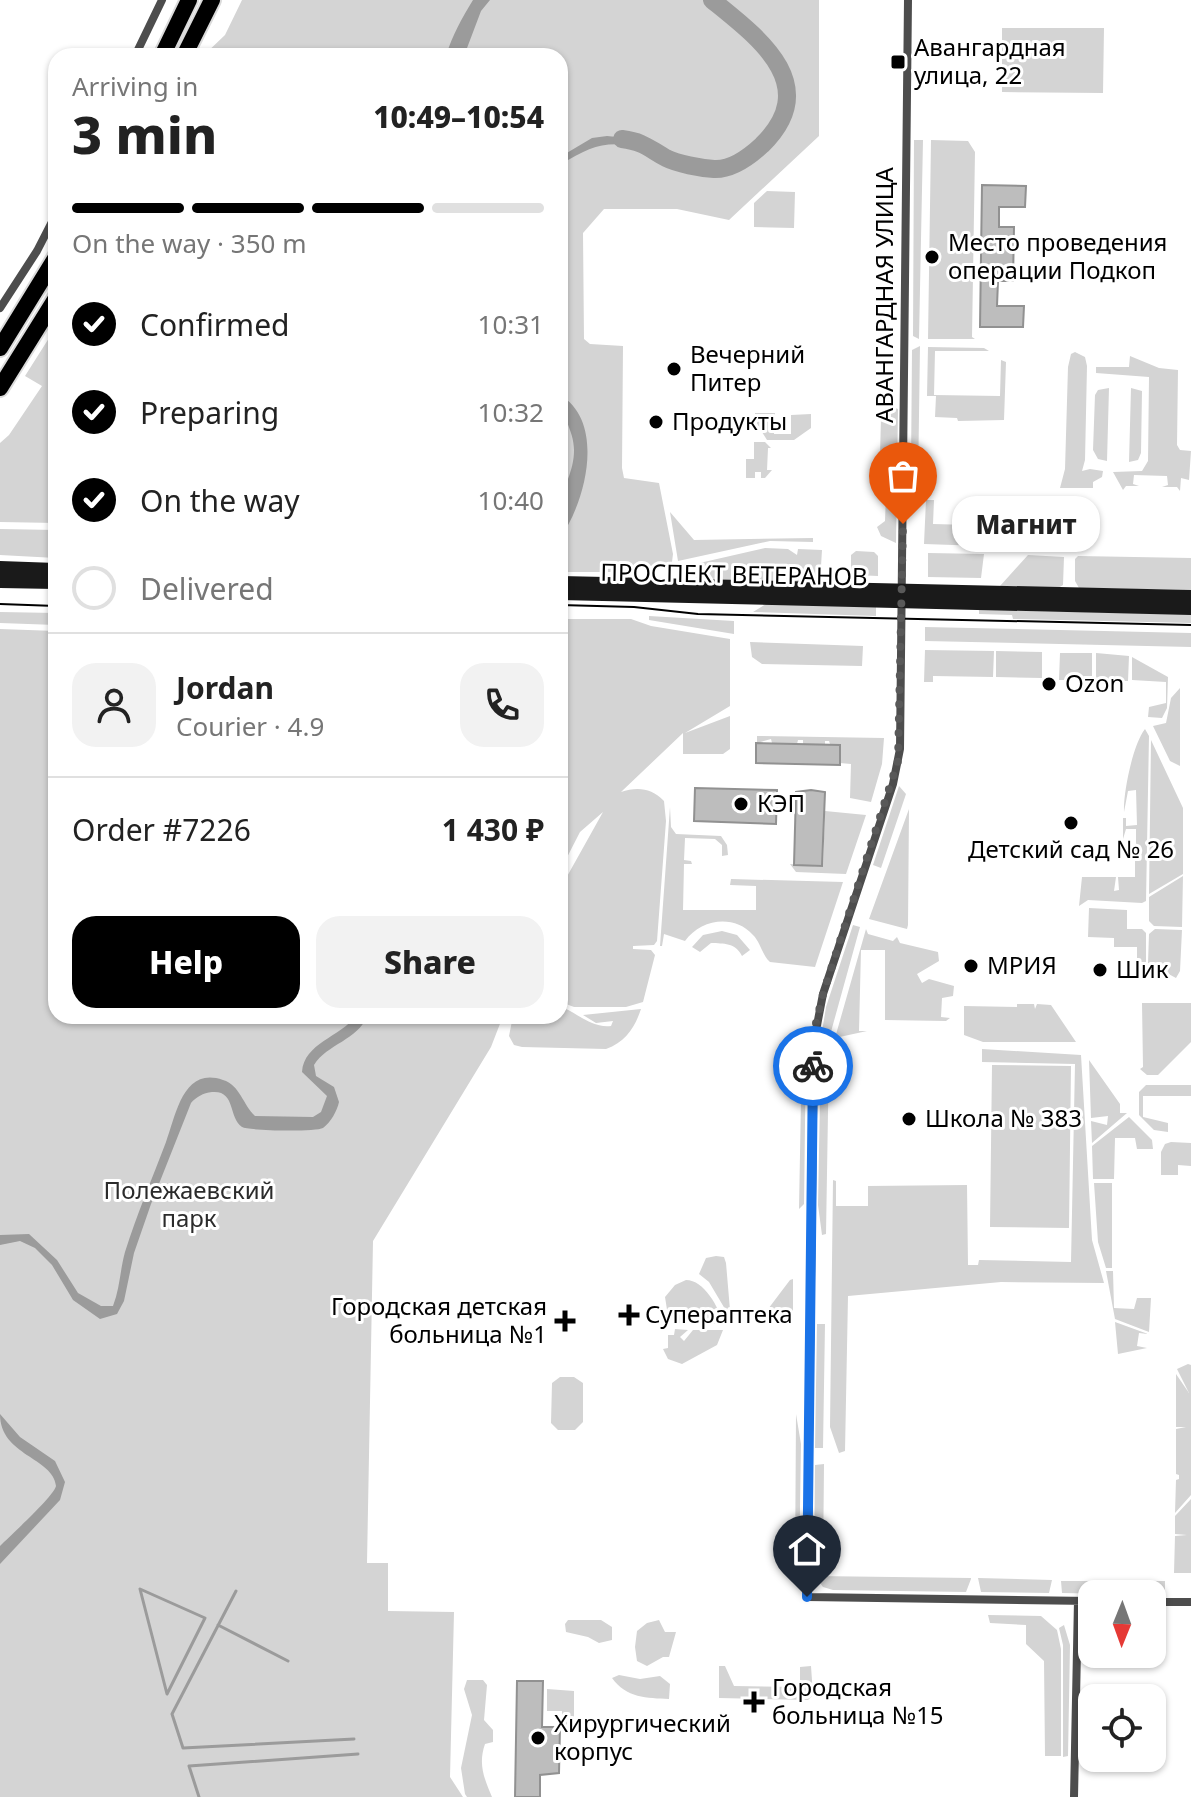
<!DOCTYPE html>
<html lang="en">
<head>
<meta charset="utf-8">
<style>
  body { margin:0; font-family:"Noto Sans",sans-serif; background:#f2f2f2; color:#222; height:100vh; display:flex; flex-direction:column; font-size:30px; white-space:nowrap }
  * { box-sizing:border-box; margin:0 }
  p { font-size:26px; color:#767676 }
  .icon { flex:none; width:44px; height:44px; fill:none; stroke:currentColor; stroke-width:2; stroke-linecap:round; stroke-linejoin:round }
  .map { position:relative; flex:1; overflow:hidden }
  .side { position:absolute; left:48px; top:48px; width:520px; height:976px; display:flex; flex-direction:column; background:#fff; border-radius:24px; box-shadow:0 2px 6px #0004 }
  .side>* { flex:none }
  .needle { width:52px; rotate:181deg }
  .controls { position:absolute; left:1078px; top:1580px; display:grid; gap:16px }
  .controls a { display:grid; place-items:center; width:88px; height:88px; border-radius:16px; background:#fff; box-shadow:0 2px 6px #0004; font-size:40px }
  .pin { position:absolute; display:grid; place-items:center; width:68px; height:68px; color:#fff; margin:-82px -34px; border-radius:50% 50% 50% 0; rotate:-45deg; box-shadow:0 0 8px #0007 }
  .pin .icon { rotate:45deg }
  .courier { position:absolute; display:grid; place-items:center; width:80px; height:80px; margin:-40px; border:6px solid #1a73e8; border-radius:50%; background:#fff; color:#222; box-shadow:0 2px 10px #0007 }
  .bubble { position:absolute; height:56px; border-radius:24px; background:#fff; box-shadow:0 2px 6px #0004; font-size:26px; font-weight:800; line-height:56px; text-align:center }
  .summary em { font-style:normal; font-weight:800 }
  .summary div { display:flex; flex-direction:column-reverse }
  .summary { display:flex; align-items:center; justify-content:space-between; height:136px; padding:0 24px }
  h1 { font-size:52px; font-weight:800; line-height:60px }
  .bar { display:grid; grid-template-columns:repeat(4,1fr); gap:12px 8px; align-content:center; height:96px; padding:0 24px }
  .bar i { height:10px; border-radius:6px; background:#e0e0e0 }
  .bar .active { background:#000 }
  .bar p { grid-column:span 4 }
  .line { display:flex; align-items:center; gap:20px; padding:0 24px; border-top:2px solid #e0e0e0 }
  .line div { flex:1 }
  .round { display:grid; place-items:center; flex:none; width:84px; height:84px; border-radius:24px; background:#f2f2f2 }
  ol { padding:0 24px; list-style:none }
  li { display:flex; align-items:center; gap:24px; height:88px }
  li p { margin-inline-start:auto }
  li .icon { padding:8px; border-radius:50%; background:#000; color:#fff; stroke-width:4 }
  li:last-child { color:#767676 }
  li i { width:44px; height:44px; border:4px solid #e0e0e0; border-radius:50% }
  .primary-button { display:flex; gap:16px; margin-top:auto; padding:16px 24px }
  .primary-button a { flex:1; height:92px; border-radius:24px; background:#000; color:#fff; font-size:32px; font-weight:800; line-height:92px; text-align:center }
  .primary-button a+a { background:#f2f2f2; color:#222 }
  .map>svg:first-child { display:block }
  .green { fill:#d4d4d4 }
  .water { fill:#9b9b9b }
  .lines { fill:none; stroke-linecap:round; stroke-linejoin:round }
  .stream { stroke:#9b9b9b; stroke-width:3 }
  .river { stroke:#9b9b9b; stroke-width:18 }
  .building { fill:#bdbdbd; stroke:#919191; stroke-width:2 }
  .primary-casing { stroke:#dbdbdb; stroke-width:20 }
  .minor { stroke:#4d4d4d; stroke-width:8 }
  .secondary { stroke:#1a1a1a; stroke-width:14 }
  .primary { stroke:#000; stroke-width:16 }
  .tram { stroke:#000; stroke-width:2 }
  .done { stroke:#595959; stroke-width:8; stroke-dasharray:0 14.4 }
  .route { stroke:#1a73e8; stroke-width:10 }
  .poi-dot { fill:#000; stroke:#fff; stroke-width:3 }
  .labels { text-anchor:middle; stroke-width:6; stroke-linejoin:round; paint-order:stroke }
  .poi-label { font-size:24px; fill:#000; stroke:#fff; text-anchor:start }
  .street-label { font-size:24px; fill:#000; stroke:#fff }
  .park-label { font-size:24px; fill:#2b2b2b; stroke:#fff }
</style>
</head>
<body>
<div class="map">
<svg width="1191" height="1797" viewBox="0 0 1191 1797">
  <rect width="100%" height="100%" fill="#fff"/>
  <path class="green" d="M242,0h577v136l-90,84 -52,-11h-73l-21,24 1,106 6,5 33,2 -1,122 2,10 35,5 14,71 -1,8 -54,10h-58v-516h-357l22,-21z
    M1002,28h102l-1,65 -101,-1z
    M914,140h9l-4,199 -6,-3z
    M931,140l37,1 7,11 -3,185 3,2h-47z
    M767,191l28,1 -1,36 -40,-1v-24z
    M56,327v196l-56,-1v-79l9,-8 33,-49 -17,-10z
    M920,346l-2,138h-4l-3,-17 1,-117z
    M928,347l56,1 5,3h-54l-1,44 66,1 1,-36 5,2 -2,58 -46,1 -1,-3 -22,-1 1,-21h-9z
    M1075,352l10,5 2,9 -2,94 -3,11 8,-2 13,2 -1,6 -9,5v6h-33l5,-19 3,-102 3,-13z
    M1130,356l29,12 19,2 -1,75 3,5 11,1 -2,29 -8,-2 -1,13 -3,-4h-15l6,-2 -1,-9 -33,-1 -1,9 6,2h-13l-3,4 -10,-18 29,-1 6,-10 1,-84 -53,-4v-6h33z
    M1109,388l-2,73 -9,-2 -5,-9 2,-55 3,-5z
    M1131,388l11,3 -1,62 -3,7 -9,2z
    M890,406l8,3 -2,134 -15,-7 -4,-9 8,-6 1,-27 -7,-2 2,-74z
    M755,413h20l-1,21h17v-19l20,-1v14l-17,12h-27l-12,-19z
    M754,442h11l6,6h-3l-1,22h5l-7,8h-4v-6h-6v6h-9v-19h8z
    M926,500h8l-1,24 37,1v-24h12l-2,32 3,13 -59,-2z
    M670,512l24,28 119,-2v4l-43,-1 -92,20z
    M0,529l56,1v28l-56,-3z
    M765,548l23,1 9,6 1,-6 24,1 -2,32 -141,-3 3,-12z
    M856,551l18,1 4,4v20l-23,-1 -4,-4v-16z
    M928,553l56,1 -3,24 -53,-1z
    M1028,555l36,2 -1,28 -5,3 -58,-2z
    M1078,556l113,2v32l-112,-2 -4,-7v-22z
    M766,604l110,3v9l-123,-4z
    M979,610l212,4v9l-178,-4 -1,-4 -33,-1z
    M0,612l56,1v12l-56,-2z
    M649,616l85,5v13l-85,-14z
    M560,619h71l20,7 79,13v67l-45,27 45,-17v33l-7,5h-40v-21l-62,59c15,-5 30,-5 43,9l2,20 -9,120 -3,4 -21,1v3l18,1 4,5 -12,47 -17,5h-52l-8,-3 -2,4c16,7 28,20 47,18l2,-5 -17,2 -13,-8 58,-6c-6,18 -15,33 -35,40l-84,-2 -8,-2 -5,-9 4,-20h47v-127l43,-77 -23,20 -20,39z
    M925,627l266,6v14l-266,-6z
    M0,629l56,2v385h447l-12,31 -118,194 -6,322h21v48l66,1 -4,165 13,20h-463z
    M750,642l113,4 -1,20 -100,-2 -10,-7z
    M925,650l69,1 -1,26 -60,-1v6h-9z
    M996,651l46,1v26l-46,-1z
    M1060,653h32v27h-33z
    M1096,653l33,3 -1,25 -32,-1z
    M1132,657l36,20 -1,31 -5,10 -14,-1 1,-10 17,-4v-21l-34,-2z
    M1180,688v78l-10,-5 -17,-35 13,-3 5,-25z
    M1145,729l4,7 -3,165 -4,2 -54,-3 -9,6 3,-29h34l-2,14 5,-1 -1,-13h17v-24h-13l1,-8h4l1,5h8v-21h-10l-3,10v-21h3v8l11,-1 -1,-35 -8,1 -4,21c-1,-19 9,-68 21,-83z
    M757,736l127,2 -2,26 -11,38 -21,-4 1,-34 -11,-1v-18l-10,-1 -1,-3h-4v4l-22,-1v-4h-5l-1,4 -25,-1 -1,-4 -14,4z
    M1151,740l32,68v66l-34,20z
    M899,786l7,8 -25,74 -8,-3z
    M670,807l1,20 5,7 45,2 6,9 1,10 -6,1v-11l-7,-6 -30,-1 -1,22 7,1 1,3h-8l-1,46h73v-24l-26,-1 1,-6 112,3 -28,85 -45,-5c-8,-7 -9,-19 -17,-27 -19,-21 -52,-16 -68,6l-21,-7 -2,12h-2z
    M909,809l-1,116 -1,4 -38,-10z
    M825,811l41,4 -20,59 -50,-2 -6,-8 33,3z
    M1183,876l-1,51 -28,-1 -5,-5v-24z
    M1089,908l38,2v19h15l4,4v29h-9v-15h-23v-9l-26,-1z
    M853,925l7,2 -31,112 -8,-1 5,-31z
    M866,929l2,5 25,7 4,-4 3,6 38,9 1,9 -22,13 5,9 7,-4 25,7 -1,10 -11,2 -1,19 9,1 -4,3 -61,-1v-70h-24l-2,81h8l-32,7z
    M1155,929l27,1 -2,41 -4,7 -28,-15 1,-29z
    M722,931l15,4 13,15 -8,6c-7,-14 -18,-12 -31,-13l-11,9 -8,-5 11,-12z
    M1142,1003h49v39l-33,33h-11l-7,-6 3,-2z
    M1017,1004h17l1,5 2,-5 14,1 25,37h-93l-19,-7v-29l53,1z
    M802,1044h4l-2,160 -5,5z
    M821,1045l8,6 -3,183 -4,1 -4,-30z
    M982,1049l99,6 11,185 12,43 -103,-1 -153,14 -3,155 -6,2 -9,-26 3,-247 3,1v25h32v-20l99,-1 1,80h10l1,-5 92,2 4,-198 -93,-2z
    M1089,1060l31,44v9h7l-35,30 -1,-22 16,4 1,-9 -17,2z
    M992,1065l79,1 -2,162 -79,-1z
    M1146,1085h45v11h-48v21l25,6v9l-14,-2 -15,-15v-23z
    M1129,1117l23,23 1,9h-16l-2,-11h-20l-1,41h-21l-1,-33z
    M1171,1142l20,1v23l-13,-1v10h-17v-23l4,-8z
    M1094,1183h18v85h-6l-8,-26z
    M716,1256l8,1 2,6 4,47 -5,-1 -16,-27 -10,-8 7,-16z
    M1106,1271h7l1,37 20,1 3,-11h14l-2,34 -34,-13z
    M793,1279v42h-34l31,-41z
    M686,1280c18,0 33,27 37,44l-48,-1v-7h-7l-3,-19 10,-12z
    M1115,1322l33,12 -9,-1 -2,13 10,2 -29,6z
    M817,1324h8l-2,124h-8z
    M675,1329l13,1 -8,7 4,4 9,-11h30l-6,15 -35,19 -14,-5 -5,-10 5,-1v-13h6z
    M1188,1364l3,1v130l-16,18 1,-33 3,-1v-4l-3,-1v-45l10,-2h-10v-53l13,19 -12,-24z
    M560,1377h14l9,6v39l-8,8h-17l-7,-7 1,-40z
    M796,1414l5,30 -2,127h-4z
    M824,1464l-1,107h-9l1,-106z
    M1191,1499v74h-17l1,-37 12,-1 -12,-1v-18z
    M815,1576l156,2v1l-5,13 -133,-2 -10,-3z
    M978,1578l74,2 -3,13 -68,-1z
    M1061,1581h104v14l-103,-2z
    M988,1615l53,1 16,14 4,19v107h-16l-1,-95 -18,-17v-19l-36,-2z
    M568,1620h33l11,7v13l-13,3 -11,-6 -22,-5 -1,-8z
    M659,1620l6,12h11l-7,25h-6l-16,9 -10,-5 -2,-14 2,-16 10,-8z
    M1064,1625l6,20 -2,111 -5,1v-112l-4,-17z
    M719,1666h6l9,20 66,1v-20l11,-1 2,29 -5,5 -89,-2z
    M619,1675l21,4 20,-3 10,8 -1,15c-22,-1 -43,-1 -57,-21z
    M467,1680h16l4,5 -3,35 9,10v12l-8,2c-7,20 -1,34 7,53h-25l-2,-3 -4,-26 11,-53 -8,-26z
    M547,1689l27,2v36l-3,4h-9v-20h-15z"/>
  <path class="water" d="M473,0h17l-9,11 -17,45h-18c6,-20 16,-38 27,-56z
    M607,136l40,4 -2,8c-39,-8 -52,-3 -85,17v-8l32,-19z
    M560,395c46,27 26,107 0,143 0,-10 -2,-22 0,-32 3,-20 14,-34 14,-56 0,-21 -14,-35 -14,-55z
    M356,1016h11c-9,24 -40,28 -53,49l2,11 18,11 5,15c-2,9 -8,20 -16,26 -7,4 -74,3 -81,-1 -14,-10 -6,-37 -30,-35 -9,1 -16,5 -21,11l-40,101 -17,49 -10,48 -7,13 -17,5 -27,-19 -21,-35 -17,-17 -15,-7 -20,4v-10l29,-1 28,26 21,33 23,13h12c7,-18 7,-36 12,-54 12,-38 27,-73 41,-110 10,-27 17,-76 57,-62 17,5 20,25 32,36l58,1 8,-5 6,-16 -25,-24c2,-29 38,-35 54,-56z
    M0,1414l20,23 35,24 10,21 -5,18 -60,64v-18c11,-11 54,-50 56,-60 -3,-29 -56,-30 -56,-72z"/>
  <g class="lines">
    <path class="stream" d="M50,460h6
      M140,1589l65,29 -38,76z
      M236,1591l-64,123 11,34 171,-9
      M218,1625l70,36
      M199,1797l-10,-31 169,-12"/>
    <path class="river" d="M622,139c22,3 26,9 44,19 12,6 34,10 48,11 18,1 35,-12 48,-24 61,-60 -3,-107 -50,-145"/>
  </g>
  <path class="building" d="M982,185l44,1 -1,21h-26v20h15l-1,54h-15l-1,25h27l-1,21h-43z
    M756,743l84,2v20l-84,-2z
    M695,788l82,2 -1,34 -82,-3z
    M811,790l14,2 -3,74 -28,-1 2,-73z
    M517,1681h26l-1,46h18l-1,46 -19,2v22h-25z"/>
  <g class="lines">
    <defs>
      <path id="primary" d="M162,56l27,-56
        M184,56l28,-56
        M0,348l56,-91
        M0,388l56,-90"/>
    </defs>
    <use href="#primary" class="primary-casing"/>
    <path class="minor" d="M908,0l-8,749 -7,35 -70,210 -9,47 -7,556 285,4
      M135,56l27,-56
      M0,308l37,-57 19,-37
      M1152,1602h39
      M1074,1797l4,-196"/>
    <path class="secondary" d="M0,568l56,2
      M0,581l56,1
      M560,583l631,14
      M560,593l631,15"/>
    <use href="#primary" class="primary"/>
    <path class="tram" d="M0,604l56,2
      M560,605l74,2 64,7 493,11"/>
  </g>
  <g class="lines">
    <path class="done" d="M813,1066l3,-43 7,-29 75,-233 5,-237"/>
    <path class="route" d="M807,1597l6,-531"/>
  </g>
  <g class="poi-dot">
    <rect x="890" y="54" width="16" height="16" rx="4"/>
    <circle cx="932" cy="257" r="8"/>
    <circle cx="674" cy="369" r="8"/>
    <circle cx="656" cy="422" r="8"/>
    <circle cx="1049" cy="684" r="8"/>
    <circle cx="741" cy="804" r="8"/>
    <circle cx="1071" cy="823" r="8"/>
    <circle cx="971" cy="966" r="8"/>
    <circle cx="1100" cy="970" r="8"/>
    <circle cx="909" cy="1119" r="8"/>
    <path d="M625 1303h8v8h8v8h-8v8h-8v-8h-8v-8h8z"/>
    <path d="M561 1309h8v8h8v8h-8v8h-8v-8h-8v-8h8z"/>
    <path d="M750 1690h8v8h8v8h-8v8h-8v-8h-8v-8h8z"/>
    <circle cx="538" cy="1738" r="8"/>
  </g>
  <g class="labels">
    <g class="poi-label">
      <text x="914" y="56">Авангардная<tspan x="914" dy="28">улица, 22</tspan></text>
      <text x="948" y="251">Место проведения<tspan x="948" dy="28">операции Подкоп</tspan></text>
      <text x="690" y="363">Вечерний<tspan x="690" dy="28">Питер</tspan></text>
      <text x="672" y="430">Продукты</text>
      <text x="1065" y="692">Ozon</text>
      <text x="757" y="812">КЭП</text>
      <text x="1071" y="858" text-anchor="middle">Детский сад № 26</text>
      <text x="987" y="974">МРИЯ</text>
      <text x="1116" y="978">Шик</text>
      <text x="925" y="1127">Школа № 383</text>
      <text x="547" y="1315" text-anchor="end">Городская детская<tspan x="547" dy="28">больница №1</tspan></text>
      <text x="645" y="1323">Супераптека</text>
      <text x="772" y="1696">Городская<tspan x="772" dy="28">больница №15</tspan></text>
      <text x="554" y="1732">Хирургический<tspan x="554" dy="28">корпус</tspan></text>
    </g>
    <g class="street-label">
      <text transform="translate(885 295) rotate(-90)" y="8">АВАНГАРДНАЯ УЛИЦА</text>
      <text transform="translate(734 575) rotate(1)" y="8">ПРОСПЕКТ ВЕТЕРАНОВ</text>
    </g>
    <g class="park-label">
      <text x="189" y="1199">Полежаевский<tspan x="189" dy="28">парк</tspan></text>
    </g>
  </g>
</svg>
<div class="controls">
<a><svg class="needle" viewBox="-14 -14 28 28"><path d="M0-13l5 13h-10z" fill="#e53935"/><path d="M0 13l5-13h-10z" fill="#767676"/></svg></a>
<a><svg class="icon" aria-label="locate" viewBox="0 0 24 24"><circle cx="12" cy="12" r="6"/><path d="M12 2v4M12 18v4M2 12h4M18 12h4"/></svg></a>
</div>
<div class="pin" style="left:903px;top:524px;background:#ea580c"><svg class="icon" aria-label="bag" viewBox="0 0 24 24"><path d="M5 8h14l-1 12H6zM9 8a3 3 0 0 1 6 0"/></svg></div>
<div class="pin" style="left:807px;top:1597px;background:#1f2937"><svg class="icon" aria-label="home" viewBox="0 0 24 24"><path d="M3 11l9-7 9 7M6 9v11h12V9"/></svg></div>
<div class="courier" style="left:813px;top:1066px"><svg class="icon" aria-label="bike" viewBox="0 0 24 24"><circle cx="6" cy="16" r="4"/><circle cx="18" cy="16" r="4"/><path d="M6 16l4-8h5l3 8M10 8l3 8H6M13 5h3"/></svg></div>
<div class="bubble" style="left:952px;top:496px;width:148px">Магнит</div>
<section class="side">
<div class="summary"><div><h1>3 min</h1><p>Arriving in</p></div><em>10:49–10:54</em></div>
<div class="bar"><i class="active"></i><i class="active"></i><i class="active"></i><i></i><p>On the way · 350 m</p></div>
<ol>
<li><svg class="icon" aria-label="check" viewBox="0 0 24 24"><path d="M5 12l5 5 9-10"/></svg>Confirmed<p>10:31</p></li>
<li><svg class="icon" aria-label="check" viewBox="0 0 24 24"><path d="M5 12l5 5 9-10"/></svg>Preparing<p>10:32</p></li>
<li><svg class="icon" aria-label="check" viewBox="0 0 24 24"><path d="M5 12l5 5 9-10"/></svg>On the way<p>10:40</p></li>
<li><i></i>Delivered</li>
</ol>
<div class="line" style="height:144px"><a class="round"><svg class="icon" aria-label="person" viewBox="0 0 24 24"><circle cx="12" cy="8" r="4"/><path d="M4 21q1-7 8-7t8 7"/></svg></a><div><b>Jordan</b><p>Courier · 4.9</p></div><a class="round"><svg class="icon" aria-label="phone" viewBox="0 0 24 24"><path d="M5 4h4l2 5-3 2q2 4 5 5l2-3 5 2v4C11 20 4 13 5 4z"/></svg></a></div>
<div class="line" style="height:104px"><div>Order #7226</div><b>1 430 ₽</b></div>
<div class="primary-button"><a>Help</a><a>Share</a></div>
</section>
</div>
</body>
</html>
